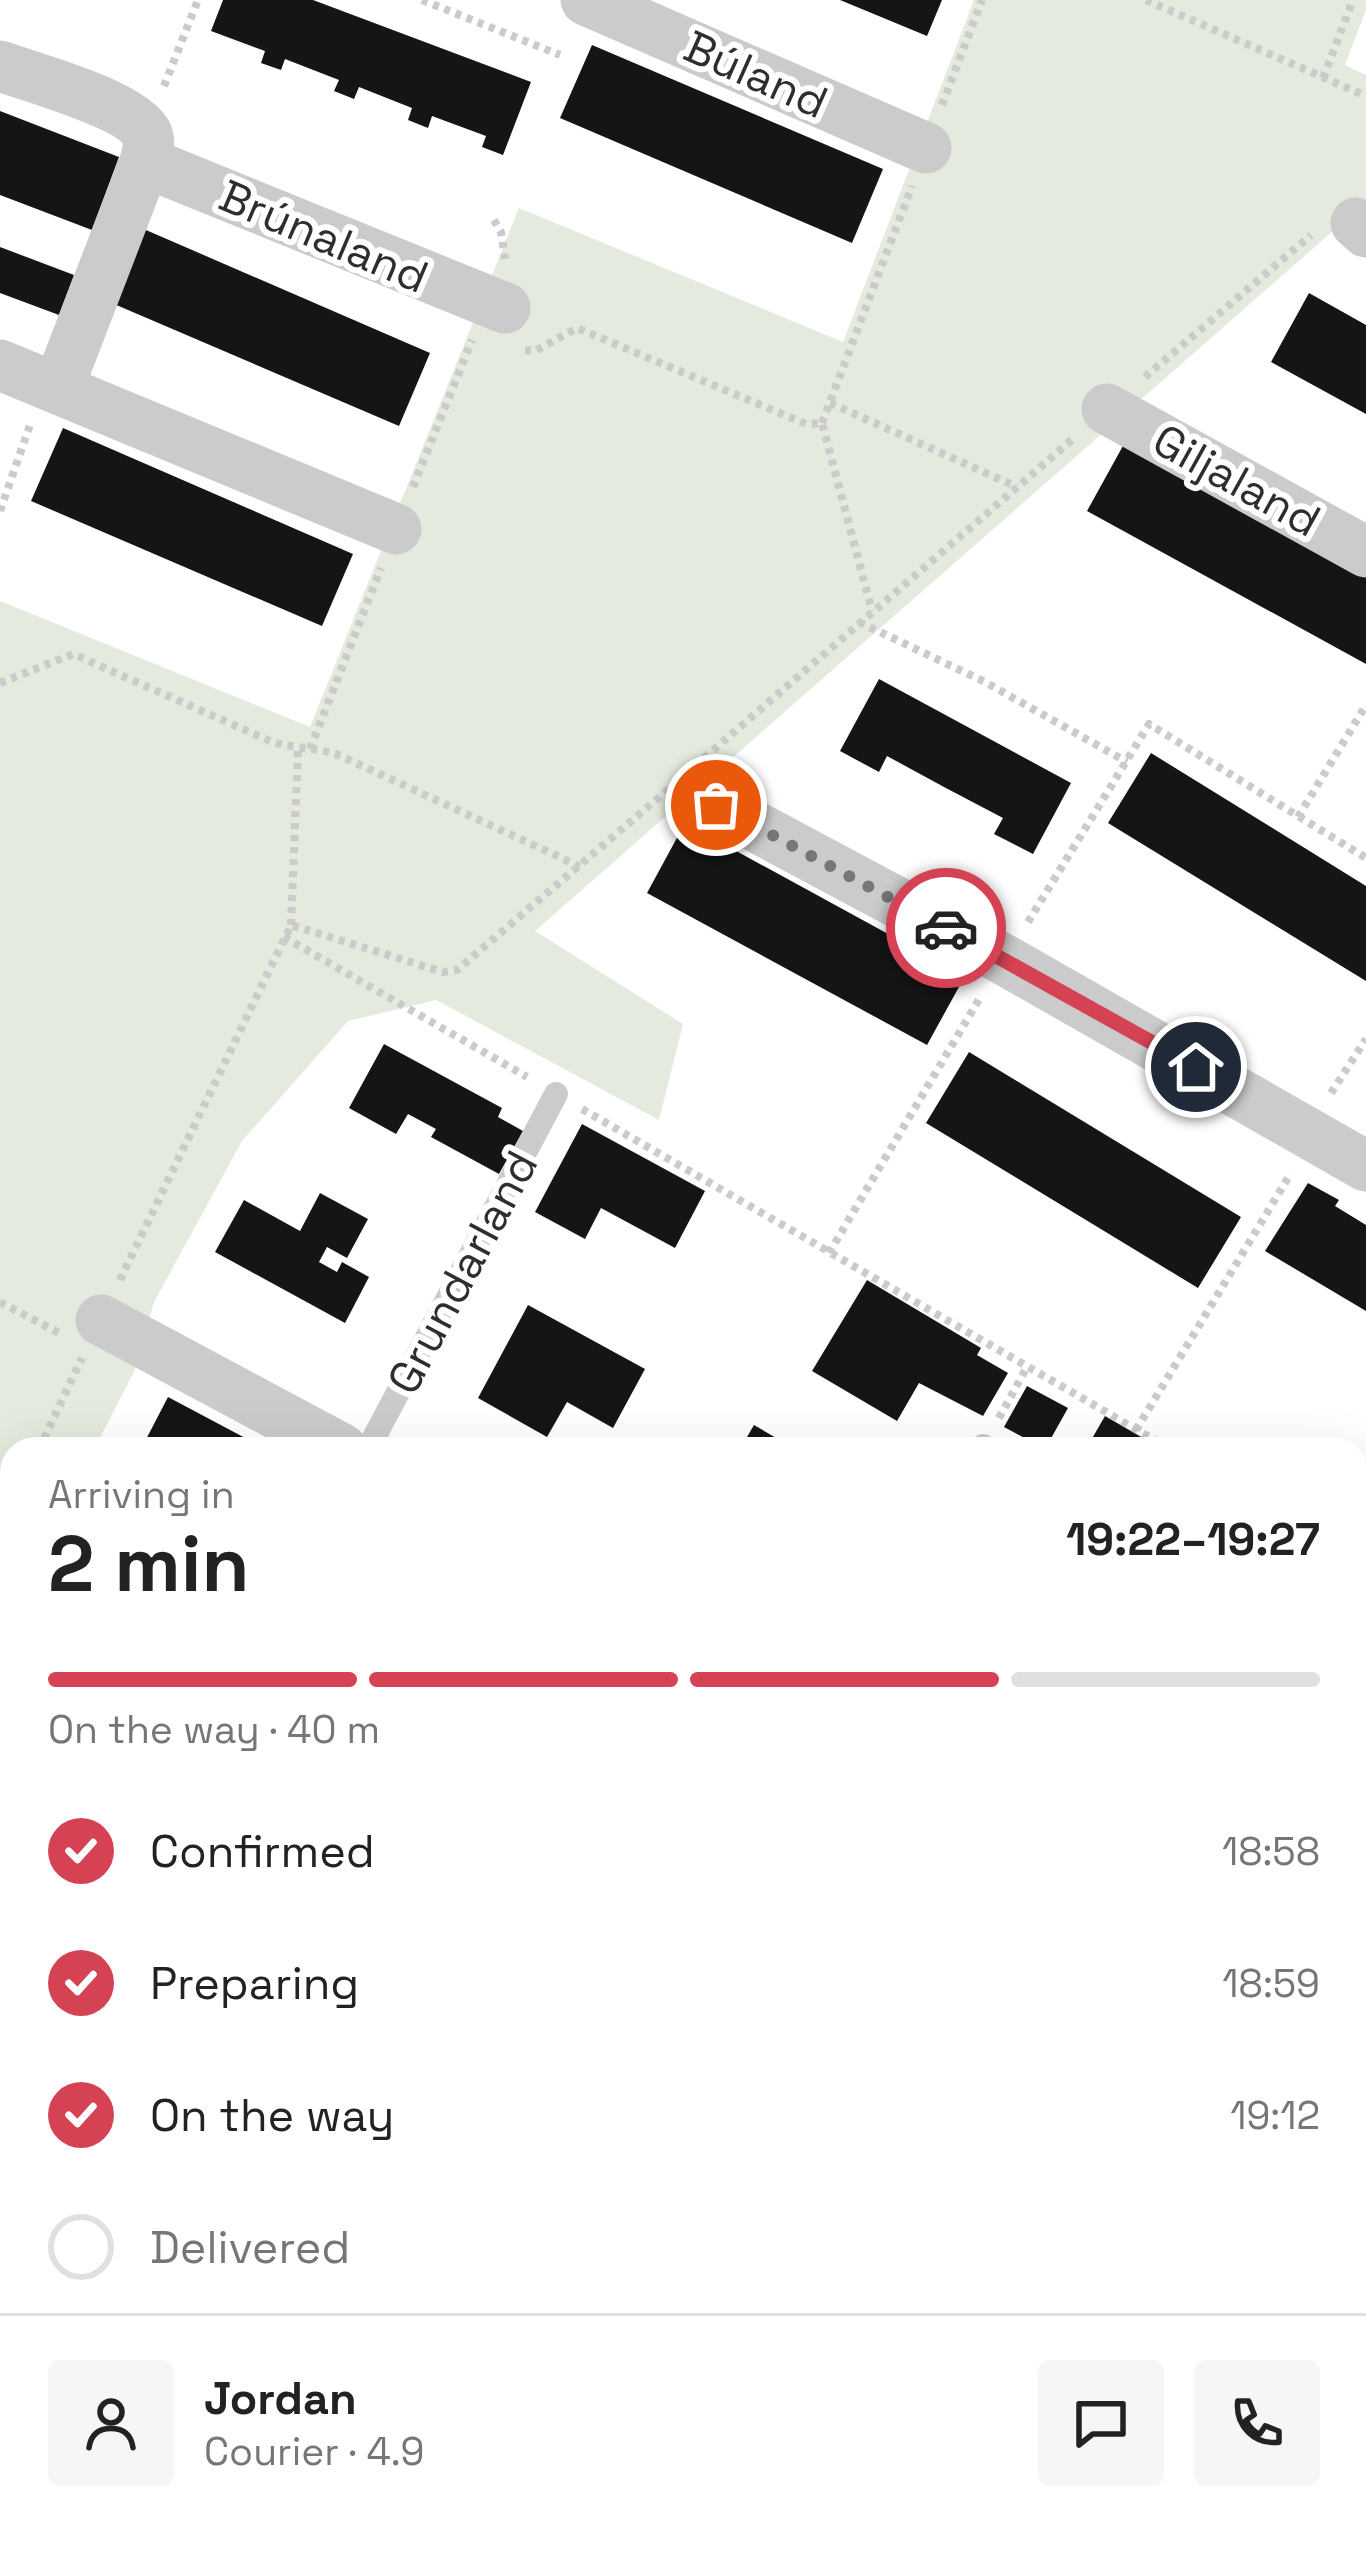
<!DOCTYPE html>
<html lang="en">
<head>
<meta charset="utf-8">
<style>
  body { margin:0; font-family:"Space Grotesk",sans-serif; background:#f6f6f6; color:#222; height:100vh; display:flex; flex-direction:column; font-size:45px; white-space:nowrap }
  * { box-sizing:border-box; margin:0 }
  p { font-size:39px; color:#767676 }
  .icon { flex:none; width:66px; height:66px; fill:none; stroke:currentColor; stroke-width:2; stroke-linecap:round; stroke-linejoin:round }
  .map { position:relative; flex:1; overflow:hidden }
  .details { position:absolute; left:0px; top:1437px; width:1368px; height:1119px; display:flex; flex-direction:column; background:#fff; border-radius:36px 36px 0 0; box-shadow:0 12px 48px #0002 }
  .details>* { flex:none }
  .pin { position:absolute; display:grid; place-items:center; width:102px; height:102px; color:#fff; margin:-51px; border:6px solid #fff; border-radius:50%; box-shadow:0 3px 12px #0007 }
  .courier { position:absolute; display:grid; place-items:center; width:120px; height:120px; margin:-60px; border:9px solid #d44253; border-radius:50%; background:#fff; color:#222; box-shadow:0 3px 15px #0007 }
  .headline em { font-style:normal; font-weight:600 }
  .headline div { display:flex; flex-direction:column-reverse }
  .headline { display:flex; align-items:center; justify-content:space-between; height:204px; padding:0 48px }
  h1 { font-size:78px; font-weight:600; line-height:90px }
  .bar { display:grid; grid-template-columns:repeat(4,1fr); gap:18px 12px; align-content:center; height:144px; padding:0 48px }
  .bar i { height:15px; border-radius:9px; background:#e0e0e0 }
  .bar .on { background:#d44253 }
  .bar p { grid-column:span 4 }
  .line { display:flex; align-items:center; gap:30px; padding:0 48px; border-top:3px solid #e0e0e0 }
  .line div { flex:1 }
  .round { display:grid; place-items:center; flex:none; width:126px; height:126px; border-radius:12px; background:#f6f6f6 }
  ol { padding:0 48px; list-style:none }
  li { display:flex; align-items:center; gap:36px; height:132px }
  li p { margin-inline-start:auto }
  li .icon { padding:12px; border-radius:50%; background:#d44253; color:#fff; stroke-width:4 }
  li:last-child { color:#767676 }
  li i { width:66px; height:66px; border:6px solid #e0e0e0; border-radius:50% }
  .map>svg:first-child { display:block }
  .green { fill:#e5eade }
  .building { fill:#151515 }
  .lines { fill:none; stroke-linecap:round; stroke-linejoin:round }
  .path { stroke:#cbcbcb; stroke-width:8; stroke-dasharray:6 6; stroke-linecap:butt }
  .service { stroke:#cbcbcb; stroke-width:24 }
  .minor { stroke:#cbcbcb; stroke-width:51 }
  .done { stroke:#777; stroke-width:12; stroke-dasharray:0 21.6 }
  .route { stroke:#d44253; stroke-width:15 }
  .labels { text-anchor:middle; stroke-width:12; stroke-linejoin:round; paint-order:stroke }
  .street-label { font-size:45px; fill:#2e2e2e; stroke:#fff }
</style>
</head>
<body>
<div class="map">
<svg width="1366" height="2554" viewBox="0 0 1366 2554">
  <rect width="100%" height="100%" fill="#fff"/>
  <path class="green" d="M974,0h392v10l-21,55 21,10v127l-831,729 148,93 -24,96 -223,-120 -88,21 -106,120 -88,161 -20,70 -40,77h-82v161l-12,24v-1033l310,126 209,-519 324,134z
    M0,1729l12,7v808h1344v-25l10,6v29h-1366z"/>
  <path class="building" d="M223,0h90l218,82 -28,73 -21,-8 4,-11 -54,-20 -4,12 -20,-8 4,-12 -53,-21 -5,12 -20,-8 5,-11 -54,-21 -4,11 -20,-7 4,-12 -54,-20z
    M840,0h102l-15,36z
    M592,45l291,124 -31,74 -292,-125z
    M0,111l119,46 -27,73 -92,-35z
    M139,227l291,126 -31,73 -292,-125z
    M0,247l74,28 -15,40 -59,-22z
    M1309,293l57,32v89l-95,-52z
    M63,428l290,126 -31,72 -291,-125z
    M1124,444l242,132v88l-279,-153z
    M879,679l192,104 -38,71 -39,-20 9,-16 -59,-31 -57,-31 -8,16 -39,-21z
    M1151,753l215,133v95l-258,-158z
    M685,823l280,153 -38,69 -280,-152z
    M384,1044l118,64 -4,9 25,14 -24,43 -68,-37 5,-8 -28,-15 -12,20 -47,-26z
    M969,1052l272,165 -43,71 -272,-165z
    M582,1124l123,67 -30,57 -74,-40 -16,31 -50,-27z
    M1308,1183l31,17 -4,6 31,19v86l-101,-60z
    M320,1193l48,26 -21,39 -20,-11 -8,15 18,10 5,-10 27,15 -24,46 -130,-71 29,-52 56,31z
    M867,1280l114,68 -4,7 31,18 -25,43 -64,-33 -22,38 -85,-50z
    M528,1305l117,64 -32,59 -46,-26 -20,35 -69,-39z
    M1027,1386l41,22 -23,41 -41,-22z
    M168,1397l98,52h-49l-17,-9 -4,9h-55z
    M1105,1416l57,33h-76z
    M754,1425l41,24h-55z
    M1356,1565l10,6v61l-10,17z
    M1366,2091v74l-10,-5v-59l3,1z"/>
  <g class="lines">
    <path class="path" d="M422,0l138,55
      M1146,0l220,96
      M1323,78l30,-78
      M164,86l34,-86
      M942,105l40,-105
      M494,220l7,12 4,27
      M525,350l10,1 42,-23 229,96 16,-1 50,188
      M1145,377l166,-142
      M830,403l187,84
      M822,423l90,-237
      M413,487l59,-147
      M0,511l30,-86
      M859,622l126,60 142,80
      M0,683l73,-29 197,87c24,8 48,6 71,15l240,111
      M310,749l71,-181
      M704,758l370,-320
      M1298,817l68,-112
      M1028,922l121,-198 217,134
      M291,925l7,-175
      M284,937l243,140
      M1331,1093l35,-54
      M582,1109l588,340
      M829,1253l152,-257
      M120,1280l171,-355 152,47 14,-2 213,-182
      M0,1302l59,31
      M999,1418l28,-51
      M1136,1430l155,-257
      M39,1449l43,-91
      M0,1529l12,-24
      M1356,1557l10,5
      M0,1801l12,3
      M0,2114l12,2
      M0,2393l12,4
      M1356,2483l10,-16
      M1356,2541l10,5
      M1094,2544l41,10
      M1304,2544l18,10
      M974,2554l7,-10"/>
    <path class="service" d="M368,1449l188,-355
      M981,1449l2,-3
      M1356,1873l10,-17"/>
    <path class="minor" d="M586,0l340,148
      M0,66c33,12 132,38 147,68 4,9 0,18 -2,28
      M1356,223l10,9
      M0,365l396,164
      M58,388l87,-226 360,146
      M1107,409l259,143
      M715,805l288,154 363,207
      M101,1320l241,129
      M1356,2018l10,6"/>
  </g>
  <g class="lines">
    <path class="done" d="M716,805l230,123"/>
    <path class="route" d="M946,928l250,139"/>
  </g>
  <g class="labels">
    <g class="street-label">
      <text transform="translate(756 74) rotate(24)" y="16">Búland</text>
      <text transform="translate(324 236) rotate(23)" y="16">Brúnaland</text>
      <text transform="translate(1237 480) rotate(29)" y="16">Giljaland</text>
      <text transform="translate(462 1272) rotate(-62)" y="16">Grundarland</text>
    </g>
  </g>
</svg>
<div class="pin" style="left:716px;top:805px;background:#ea580c"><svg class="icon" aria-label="bag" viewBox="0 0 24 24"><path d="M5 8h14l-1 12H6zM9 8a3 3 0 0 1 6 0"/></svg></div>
<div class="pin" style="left:1196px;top:1067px;background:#1f2937"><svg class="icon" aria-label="home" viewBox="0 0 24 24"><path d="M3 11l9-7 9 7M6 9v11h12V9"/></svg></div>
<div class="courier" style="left:946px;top:928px"><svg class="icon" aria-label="car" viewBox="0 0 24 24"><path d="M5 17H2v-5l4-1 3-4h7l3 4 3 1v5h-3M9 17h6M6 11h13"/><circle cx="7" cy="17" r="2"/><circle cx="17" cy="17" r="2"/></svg></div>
<section class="details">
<div class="headline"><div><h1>2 min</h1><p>Arriving in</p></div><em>19:22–19:27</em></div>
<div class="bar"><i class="on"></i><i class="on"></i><i class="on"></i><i></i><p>On the way · 40 m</p></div>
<ol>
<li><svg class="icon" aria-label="check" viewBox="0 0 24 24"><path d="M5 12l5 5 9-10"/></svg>Confirmed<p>18:58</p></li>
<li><svg class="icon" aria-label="check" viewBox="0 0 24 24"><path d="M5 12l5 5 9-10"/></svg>Preparing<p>18:59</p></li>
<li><svg class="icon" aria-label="check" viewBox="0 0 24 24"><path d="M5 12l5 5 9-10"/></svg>On the way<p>19:12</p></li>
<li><i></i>Delivered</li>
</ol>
<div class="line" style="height:216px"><a class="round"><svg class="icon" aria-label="person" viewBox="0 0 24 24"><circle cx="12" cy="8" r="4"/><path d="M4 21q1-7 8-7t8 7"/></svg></a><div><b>Jordan</b><p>Courier · 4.9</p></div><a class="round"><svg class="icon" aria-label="chat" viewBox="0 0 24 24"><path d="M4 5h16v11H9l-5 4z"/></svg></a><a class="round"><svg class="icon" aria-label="phone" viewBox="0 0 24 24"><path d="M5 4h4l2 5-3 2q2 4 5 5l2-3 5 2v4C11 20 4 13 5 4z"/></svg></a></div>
</section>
</div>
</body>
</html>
